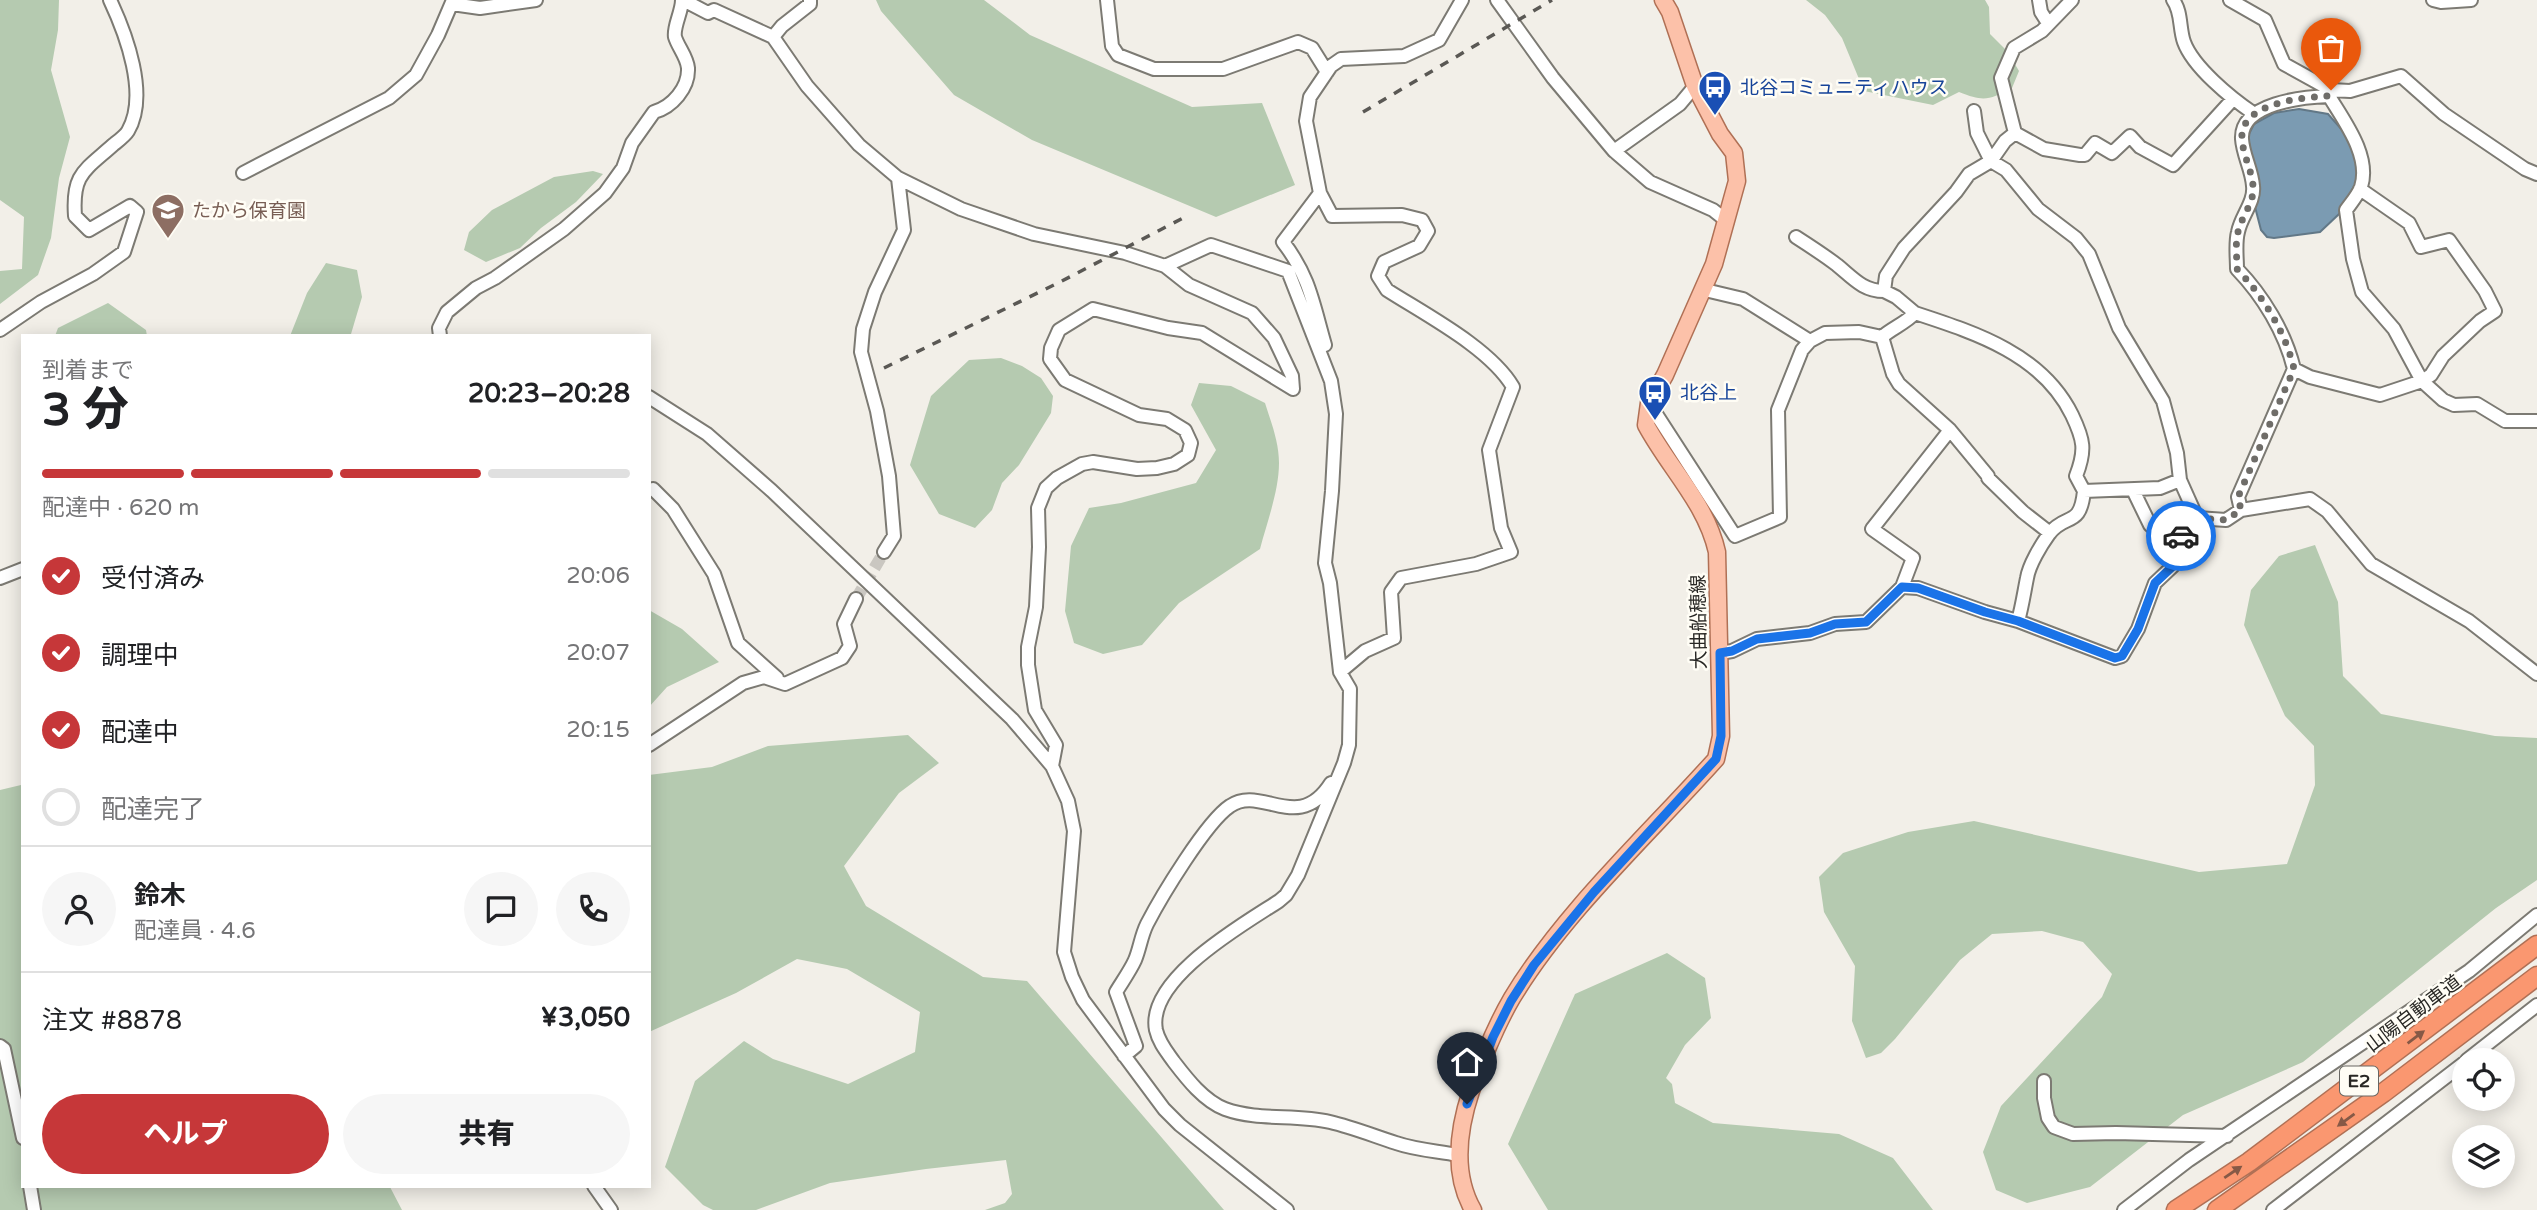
<!DOCTYPE html>
<html lang="ja">
<head>
<meta charset="utf-8">
<style>
  body { margin:0; font-family:"Varela Round","Noto Sans JP",sans-serif; background:#f6f6f6; color:#202124; height:100vh; display:flex; flex-direction:column; font-size:26px; white-space:nowrap }
  * { box-sizing:border-box; margin:0 }
  p { font-size:23px; color:#757577 }
  .icon { flex:none; width:38px; height:38px; fill:none; stroke:currentColor; stroke-width:2; stroke-linecap:round; stroke-linejoin:round }
  .map { position:relative; flex:1; overflow:hidden }
  .drawer { position:absolute; left:21px; top:334px; width:630px; height:854px; display:flex; flex-direction:column; background:#fff; border-radius:0px; box-shadow:0 4px 18px #0003 }
  .drawer>* { flex:none }
  .fabs { position:absolute; left:2452px; top:1048px; display:grid; gap:14px }
  .fabs a { display:grid; place-items:center; width:63px; height:63px; border-radius:50%; background:#fff; box-shadow:0 4px 18px #0003; font-size:35px }
  .pin { position:absolute; display:grid; place-items:center; width:60px; height:60px; color:#fff; margin:-72px -30px; border-radius:50% 50% 50% 0; rotate:-45deg; box-shadow:0 0 7px #0007 }
  .pin .icon { rotate:45deg }
  .courier { position:absolute; display:grid; place-items:center; width:70px; height:70px; margin:-35px; border:5px solid #1a73e8; border-radius:50%; background:#fff; color:#222; box-shadow:0 2px 9px #0007 }
  .overview em { font-style:normal; font-weight:800 }
  .overview div { display:flex; flex-direction:column-reverse }
  .overview { display:flex; align-items:center; justify-content:space-between; height:119px; padding:0 21px }
  h1 { font-size:46px; font-weight:800; line-height:52px }
  .bar { display:grid; grid-template-columns:repeat(4,1fr); gap:10px 7px; align-content:center; height:84px; padding:0 21px }
  .bar i { height:9px; border-radius:5px; background:#e0e0e0 }
  .bar .active { background:#c63739 }
  .bar p { grid-column:span 4 }
  .line { display:flex; align-items:center; gap:18px; padding:0 21px; border-top:2px solid #e0e0e0 }
  .line div { flex:1 }
  .round { display:grid; place-items:center; flex:none; width:74px; height:74px; border-radius:37px; background:#f6f6f6 }
  ol { padding:0 21px; list-style:none }
  li { display:flex; align-items:center; gap:21px; height:77px }
  li p { margin-inline-start:auto }
  li .icon { padding:7px; border-radius:50%; background:#c63739; color:#fff; stroke-width:4 }
  li:last-child { color:#757577 }
  li i { width:38px; height:38px; border:4px solid #e0e0e0; border-radius:50% }
  .button { display:flex; gap:14px; margin-top:auto; padding:14px 21px }
  .button a { flex:1; height:80px; border-radius:42px; background:#c63739; color:#fff; font-size:28px; font-weight:800; line-height:80px; text-align:center }
  .button a+a { background:#f6f6f6; color:#202124 }
  .map>svg:first-child { display:block }
  .green { fill:#b5cab0 }
  .water { fill:#7b9bb2; stroke:#627887; stroke-width:2 }
  .lines { fill:none; stroke-linecap:round; stroke-linejoin:round }
  .minor-tunnel { stroke:#cac7c1; stroke-width:12; stroke-dasharray:12 6; stroke-linecap:butt }
  .minor-casing { stroke:#7c7a73; stroke-width:16 }
  .major-casing { stroke:#b07055; stroke-width:19 }
  .highway-casing { stroke:#b07055; stroke-width:21 }
  .minor { stroke:#fff; stroke-width:12 }
  .major { stroke:#fcc1a9; stroke-width:16 }
  .highway { stroke:#fa9770; stroke-width:18 }
  .rail { stroke:#5a5854; stroke-width:3.5; stroke-dasharray:9 9; stroke-linecap:butt }
  .oneway { fill:#865946 }
  .done { stroke:#6f6d69; stroke-width:7; stroke-dasharray:0 12.6 }
  .route { stroke:#1a73e8; stroke-width:9 }
  .labels { text-anchor:middle; stroke-width:5; stroke-linejoin:round; paint-order:stroke }
  .shield { fill:#fffdf5; stroke:#686763; stroke-width:2 }
  .shield-label { font-size:18px; font-weight:bold; fill:#282724 }
  .transit-label { font-size:19px; fill:#164399; stroke:#fffdf5; text-anchor:start }
  .education-label { font-size:19px; fill:#785e54; stroke:#fffdf5; text-anchor:start }
  .street-label { font-size:19px; fill:#282724; stroke:#fffdf5 }
</style>
</head>
<body>
<div class="map">
<svg width="2537" height="1210" viewBox="0 0 2537 1210">
  <rect width="100%" height="100%" fill="#f2efe8"/>
  <path class="green" d="M0,0h59l-1,30 -7,40 19,67 -11,41 -8,60 -13,37 -38,29v-33l22,-2 2,-52 -24,-17z
    M876,0h108l46,35 162,72 70,-4 33,82 -79,32 -184,-77 -78,-45 -73,-84z
    M1806,0h179l4,7 1,27 17,17 12,20 -7,17c-23,12 -28,14 -53,4l-26,13 -69,-14 -22,-53 -17,-23z
    M593,171l10,3 -27,28 -35,26 -21,20 -34,14 -22,-12 5,-18 23,-22 62,-33z
    M326,263l31,7 5,27 -11,37 -61,2 17,-43z
    M108,303l38,27 1,6h-92l3,-8z
    M1001,358l21,8 19,12 12,18 -2,17 -32,52 -17,18 -10,27 -17,18 -36,-14 -29,-49 21,-69 38,-36z
    M1199,383l32,3 34,17c6,19 14,39 14,60 0,28 -12,59 -19,86l-81,54 -37,42 -39,9 -29,-11 -9,-32 6,-65 18,-38 32,-5 75,-20 20,-33 -25,-45z
    M2315,545l23,57 5,74 38,38 114,22 42,2v142l-41,28 -193,154 -120,53 -93,72 -63,16 -31,-13 -13,-38 18,-46 101,-109 10,-23 -29,-32 -41,-11 -50,3 -32,26 -65,79 -14,14 -15,5 -14,-37 3,-55 -31,-54 -5,-35 24,-24 65,-21 66,-11 225,51 88,-8 28,-79 -1,-39 -29,-30 -41,-91 7,-35 28,-34z
    M649,610l33,19 37,33 -52,25 -18,20z
    M908,735l31,28 -40,30 -55,73 22,40 117,71 44,4 197,229h-239l20,-7 7,-9 -6,-34 -80,9 -96,14 -74,27h-43l-10,-5 -38,-38 30,-86 49,-40 29,18 75,25 67,-32 5,-40 -73,-43 -50,-10 -61,34 -87,39v-257l63,-8 56,-21z
    M21,785l2,401 367,1 12,23h-402v-420z
    M1667,953l38,25 6,40 -26,27 -19,33 6,6 3,19 38,20 126,11 54,24 40,52h-385l-40,-66 67,-150z"/>
  <path class="water" d="M2299,109l29,5 15,17 10,17 7,19 -4,21 -17,26 -19,18 -46,6 -7,-1 -6,-7 -7,-27 -2,-40 -4,-27 6,-12 20,-11z"/>
  <g class="lines">
    <path class="minor-tunnel" d="M856,599l28,-47"/>
    <defs>
      <path id="minor" d="M683,0l25,13 6,-3 59,27 34,49 52,59 39,33 63,31 73,25 91,19 40,13 24,19 63,28 22,25 18,38 1,13 -91,-56 -34,-5 -75,-19 -34,21 -8,18 -1,11 15,21 74,35 28,4 18,11 6,13 -3,12 -14,9 -17,4 -20,1 -44,-7 -11,2 -25,14 -11,10 -8,20 1,39 -3,60 -8,40v18l7,45 21,35 -4,21
        M1107,0l5,46 6,9 36,14h69l75,-27 14,6 15,24
        M1497,0l56,78 61,73 36,31 63,28 14,11
        M2039,0l2,12 7,11
        M2072,0l-30,31 -28,17 -13,30 14,55 29,16 36,6h5l10,-12 17,10 18,-17 10,11 33,18 60,-66
        M2173,0c9,12 6,28 11,42 9,25 47,56 69,71
        M2230,0l35,20 19,44 47,26 19,1 51,-15 43,38 81,55 12,5
        M2433,0l8,2 30,-2
        M452,4l28,4 56,-8
        M773,37l9,-11 28,-22v-4
        M2331,90l-2,6c15,25 42,60 32,91 -3,8 -10,16 -15,23l7,49 9,33 32,37 28,52 21,19 11,5 23,-1 28,17h32
        M1974,111l3,22 14,28 15,9 32,39 38,29 13,16 30,74 44,73 14,52 3,27 17,38
        M1614,151l66,-47 15,-18
        M243,173l146,-75 27,-23 22,-40 15,-35
        M1320,193l-37,49c27,35 30,62 42,103
        M1796,237c14,9 28,18 41,28 16,13 26,26 47,26
        M1165,266l46,-21 77,26 43,110 5,33 -4,77 -7,72 5,20 10,89 10,17 -1,56 -5,18 -46,112 -12,20 -7,6c-35,23 -133,78 -123,129 3,13 11,22 18,32 13,17 30,39 51,47 33,12 70,5 105,13 22,5 44,14 66,21 20,7 42,8 62,12
        M1705,290l38,9 67,42
        M1915,313c61,20 127,41 157,102 12,25 14,35 4,61l8,15
        M0,330l41,-28 52,-28 31,-22 13,-40 -7,-6 -41,24 -14,-14c-3,-42 9,-45 38,-71 5,-4 12,-9 15,-14 21,-36 -2,-97 -18,-131
        M440,336l-1,-8 8,-16 29,-24 19,-10 69,-49 41,-36 18,-25 9,-25 22,-31c18,-5 35,-24 34,-44 -1,-11 -10,-21 -13,-31 -2,-10 7,-25 7,-37
        M1882,337l11,37 6,10 51,46 38,46v2l35,34 27,21
        M2294,369l16,8 70,18 42,-14 9,-6 12,-19 37,-35 15,-10 -10,-20 -36,-51 -28,7 -12,-24 -49,-34
        M649,397l58,37 65,57 240,228 40,47 16,35 6,30 -10,121 8,25 11,23 81,109 16,16 107,85
        M1649,403l86,133 45,-19 -2,-107 24,-60 8,-9 15,-8 34,-1 23,5c10,-9 24,-14 33,-24l-19,-16 -12,-6 2,-15 18,-28 52,-56 13,-18 22,-13 14,-20 10,-8
        M649,490l4,-1 20,20 41,65 24,69 39,35
        M2133,490l17,35 26,21
        M2241,510l-3,-13 56,-128c-9,-37 -31,-73 -57,-100 0,-12 -2,-26 1,-37 3,-16 17,-30 15,-46 -1,-16 -10,-31 -11,-47 -2,-36 61,-42 87,-43
        M884,552l10,-16 -5,-60 -12,-65 -16,-59 2,-23 12,-37 29,-62 -6,-52
        M0,578l23,-9
        M1902,587l11,-29 -41,-29 78,-99
        M2018,621c4,-14 6,-28 9,-43 2,-13 14,-33 22,-44 17,-22 31,-5 35,-43l76,-3 20,-8
        M1720,653l12,-2 25,-12 53,-6 25,-9 31,-2 36,-35 16,1 67,24 33,9 97,37 7,-2 16,-27 17,-46 18,-17 7,-28 17,-20 29,2 15,-10 69,-11 17,12 44,53 98,57 68,53
        M1340,672l25,-21 29,-13 -3,-46 10,-14 75,-14 35,-12 -10,-24 -12,-78 24,-63c-23,-39 -87,-72 -126,-97l-9,-14 6,-14 35,-16 9,-15 -6,-11 -20,-5 -70,1 -12,-23 -14,-72 4,-24 21,-31 10,-7 63,-3 35,-16 23,-40
        M649,745l94,-62 21,-6 21,7 57,-26 8,-12 -6,-22 12,-25
        M0,1046l4,3 19,89
        M1124,1056l12,-10 -20,-54c6,-10 14,-21 19,-32 5,-12 6,-24 12,-36 14,-27 59,-102 83,-118 31,-22 68,29 101,-23
        M2467,1060l70,-55
        M2044,1081v17l4,20 6,9 19,7 43,-1 111,3
        M30,1186l4,24
        M594,1186l17,24
        M2124,1210l65,-50 280,-189 68,-56
        M2273,1210l191,-147"/>
      <path id="major" d="M1473,1210c-21,-37 -15,-80 -2,-119 11,-31 24,-64 41,-93 52,-86 136,-163 204,-239l5,-23 -4,-184c-11,-49 -48,-84 -71,-127l3,-22 16,-28 49,-111 23,-83 -3,-28 -14,-19 -25,-48 -25,-74 -7,-12"/>
      <path id="highway" d="M2176,1210l73,-48 288,-217
        M2217,1210l166,-117 154,-117"/>
    </defs>
    <use href="#minor" class="minor-casing"/>
    <use href="#major" class="major-casing"/>
    <use href="#highway" class="highway-casing"/>
    <use href="#minor" class="minor"/>
    <use href="#major" class="major"/>
    <use href="#highway" class="highway"/>
    <path class="rail" d="M1363,112l189,-112
      M884,368l176,-86 125,-65"/>
  </g>
  <defs><path id="oneway-solid" d="M-6-.8H1V-3.2L6.5 0L1 3.2V.8H-6Z" transform="scale(1.75)"/></defs>
  <g class="oneway">
    <use href="#oneway-solid" transform="translate(2416 1037) rotate(-37)"/>
    <use href="#oneway-solid" transform="translate(2346 1120) rotate(144)"/>
    <use href="#oneway-solid" transform="translate(2233 1172) rotate(-34)"/>
  </g>
  <g class="lines">
    <path class="done" d="M2181,536l16,-18 29,2 15,-10 -3,-13 56,-128c-8,-36 -31,-73 -57,-100 0,-12 -2,-26 1,-37 3,-15 17,-30 15,-46 -1,-15 -10,-31 -11,-47 -3,-36 61,-42 87,-43l2,-6"/>
    <path class="route" d="M1467,1104l26,-67 18,-36 23,-36 60,-73 122,-133 5,-23 -1,-83 12,-2 25,-12 53,-6 25,-9 31,-2 36,-35 16,1 67,24 33,9 97,37 7,-2 16,-27 17,-46 18,-17 3,-20 5,-10"/>
  </g>
  <defs>
    <symbol id="bus-pin" viewBox="-11 -11 22 30"><path d="M0 17L-7.5 6A9.5 9.5 0 1 1 7.5 6Z" fill="#1a4fb4" stroke="#fffdf5"/><path d="M-5-6H5V4H4V6H2V4H-2V6H-4V4H-5ZM-3.5-4V0h7V-4ZM-3.5 1.2v1.5H-2V1.2ZM2 1.2v1.5H3.5V1.2Z" fill="#fff"/></symbol>
    <symbol id="school-pin" viewBox="-11 -11 22 30"><path d="M0 17L-7.5 6A9.5 9.5 0 1 1 7.5 6Z" fill="#8d6e63" stroke="#fffdf5"/><path d="M0-5L7-2L0 1L-7-2ZM-4 1L0 2.5L4 1V4Q0 6-4 4Z" fill="#fff"/></symbol>
  </defs>
  <g fill-rule="evenodd">
    <use href="#bus-pin" x="1696" y="68" width="38" height="52"/>
    <use href="#school-pin" x="149" y="191" width="38" height="52"/>
    <use href="#bus-pin" x="1636" y="373" width="38" height="52"/>
  </g>
  <g class="labels">
    <rect class="shield" x="2340" y="1066.5" width="38" height="29" rx="5"/>
    <g class="shield-label">
      <text x="2359" y="1087">E2</text>
    </g>
    <g class="transit-label">
      <text x="1740" y="94">北谷コミュニティハウス</text>
      <text x="1680" y="399">北谷上</text>
    </g>
    <g class="education-label">
      <text x="192" y="217">たから保育園</text>
    </g>
    <g class="street-label">
      <text transform="translate(1698 622) rotate(-91)" y="7">大曲船穂線</text>
      <text transform="translate(2413 1013) rotate(-37)" y="7">山陽自動車道</text>
    </g>
  </g>
</svg>
<div class="fabs">
<a><svg class="icon" aria-label="locate" viewBox="0 0 24 24"><circle cx="12" cy="12" r="6"/><path d="M12 2v4M12 18v4M2 12h4M18 12h4"/></svg></a>
<a><svg class="icon" aria-label="layers" viewBox="0 0 24 24"><path d="M12 4l9 5-9 5-9-5zM3 14l9 5 9-5"/></svg></a>
</div>
<div class="pin" style="left:2331px;top:90px;background:#ea580c"><svg class="icon" aria-label="bag" viewBox="0 0 24 24"><path d="M5 8h14l-1 12H6zM9 8a3 3 0 0 1 6 0"/></svg></div>
<div class="pin" style="left:1467px;top:1104px;background:#1f2937"><svg class="icon" aria-label="home" viewBox="0 0 24 24"><path d="M3 11l9-7 9 7M6 9v11h12V9"/></svg></div>
<div class="courier" style="left:2181px;top:536px"><svg class="icon" aria-label="car" viewBox="0 0 24 24"><path d="M5 17H2v-5l4-1 3-4h7l3 4 3 1v5h-3M9 17h6M6 11h13"/><circle cx="7" cy="17" r="2"/><circle cx="17" cy="17" r="2"/></svg></div>
<section class="drawer">
<div class="overview"><div><h1>3 分</h1><p>到着まで</p></div><em>20:23–20:28</em></div>
<div class="bar"><i class="active"></i><i class="active"></i><i class="active"></i><i></i><p>配達中 · 620 m</p></div>
<ol>
<li><svg class="icon" aria-label="check" viewBox="0 0 24 24"><path d="M5 12l5 5 9-10"/></svg>受付済み<p>20:06</p></li>
<li><svg class="icon" aria-label="check" viewBox="0 0 24 24"><path d="M5 12l5 5 9-10"/></svg>調理中<p>20:07</p></li>
<li><svg class="icon" aria-label="check" viewBox="0 0 24 24"><path d="M5 12l5 5 9-10"/></svg>配達中<p>20:15</p></li>
<li><i></i>配達完了</li>
</ol>
<div class="line" style="height:126px"><a class="round"><svg class="icon" aria-label="person" viewBox="0 0 24 24"><circle cx="12" cy="8" r="4"/><path d="M4 21q1-7 8-7t8 7"/></svg></a><div><b>鈴木</b><p>配達員 · 4.6</p></div><a class="round"><svg class="icon" aria-label="chat" viewBox="0 0 24 24"><path d="M4 5h16v11H9l-5 4z"/></svg></a><a class="round"><svg class="icon" aria-label="phone" viewBox="0 0 24 24"><path d="M5 4h4l2 5-3 2q2 4 5 5l2-3 5 2v4C11 20 4 13 5 4z"/></svg></a></div>
<div class="line" style="height:91px"><div>注文 #8878</div><b>¥3,050</b></div>
<div class="button"><a>ヘルプ</a><a>共有</a></div>
</section>
</div>
</body>
</html>
